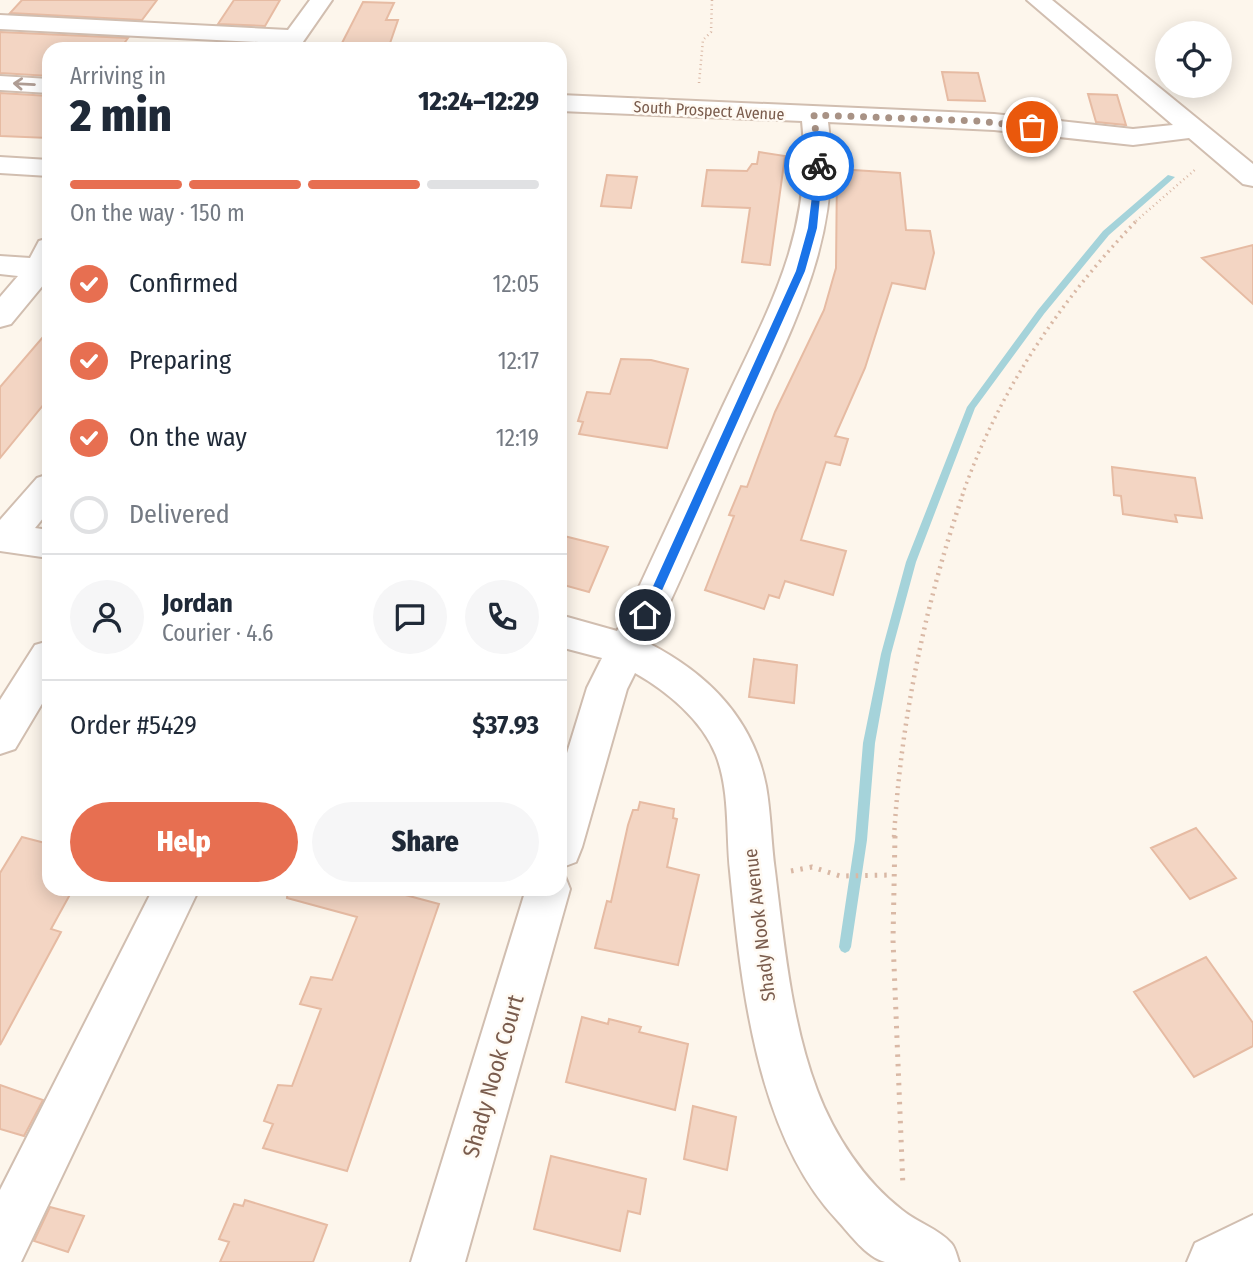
<!DOCTYPE html>
<html lang="en">
<head>
<meta charset="utf-8">
<style>
  body { margin:0; font-family:"Fira Sans Condensed",sans-serif; background:#f6f6f7; color:#1f2937; height:100vh; display:flex; flex-direction:column; font-size:26px; white-space:nowrap }
  * { box-sizing:border-box; margin:0 }
  p { font-size:23px; color:#747a83 }
  .icon { flex:none; width:38px; height:38px; fill:none; stroke:currentColor; stroke-width:2; stroke-linecap:round; stroke-linejoin:round }
  .map { position:relative; flex:1; overflow:hidden }
  .drawer { position:absolute; left:42px; top:42px; width:525px; height:854px; display:flex; flex-direction:column; background:#fff; border-radius:21px; box-shadow:0 4px 18px #0003 }
  .drawer>* { flex:none }
  .fabs { position:absolute; left:1155px; top:21px; display:grid; gap:14px }
  .fabs a { display:grid; place-items:center; width:77px; height:77px; border-radius:50%; background:#fff; box-shadow:0 4px 18px #0003; font-size:35px }
  .pin { position:absolute; display:grid; place-items:center; width:60px; height:60px; color:#fff; margin:-30px; border:4px solid #fff; border-radius:50%; box-shadow:0 2px 7px #0007 }
  .courier { position:absolute; display:grid; place-items:center; width:70px; height:70px; margin:-35px; border:5px solid #1a73e8; border-radius:50%; background:#fff; color:#222; box-shadow:0 2px 9px #0007 }
  .overview em { font-style:normal; font-weight:800 }
  .overview div { display:flex; flex-direction:column-reverse }
  .overview { display:flex; align-items:center; justify-content:space-between; height:119px; padding:0 28px }
  h1 { font-size:46px; font-weight:800; line-height:52px }
  .bar { display:grid; grid-template-columns:repeat(4,1fr); gap:10px 7px; align-content:center; height:84px; padding:0 28px }
  .bar i { height:9px; border-radius:5px; background:#e0e1e3 }
  .bar .current { background:#e76f51 }
  .bar p { grid-column:span 4 }
  .line { display:flex; align-items:center; gap:18px; padding:0 28px; border-top:2px solid #e0e1e3 }
  .line div { flex:1 }
  .round { display:grid; place-items:center; flex:none; width:74px; height:74px; border-radius:37px; background:#f6f6f7 }
  ol { padding:0 28px; list-style:none }
  li { display:flex; align-items:center; gap:21px; height:77px }
  li p { margin-inline-start:auto }
  li .icon { padding:7px; border-radius:50%; background:#e76f51; color:#fff; stroke-width:4 }
  li:last-child { color:#747a83 }
  li i { width:38px; height:38px; border:4px solid #e0e1e3; border-radius:50% }
  .cta { display:flex; gap:14px; margin-top:auto; padding:14px 28px }
  .cta a { flex:1; height:80px; border-radius:42px; background:#e76f51; color:#fff; font-size:28px; font-weight:800; line-height:80px; text-align:center }
  .cta a+a { background:#f6f6f7; color:#1f2937 }
  .map>svg:first-child { display:block }
  .lines { fill:none; stroke-linecap:round; stroke-linejoin:round }
  .stream { fill:#a5d3da; fill-rule:evenodd }
  .building { fill:#f3d5c3; stroke:#e6bba3; stroke-width:2 }
  .minor-casing { stroke:#d1beb0; stroke-width:4 }
  .path-far3 { stroke:#d9b8a5; stroke-width:2.5; stroke-dasharray:1 3.5; stroke-linecap:butt }
  .path-far2 { stroke:#d9b8a5; stroke-width:3.5; stroke-dasharray:2 4.5; stroke-linecap:butt }
  .path-far1 { stroke:#d9b8a5; stroke-width:4.5; stroke-dasharray:2 5; stroke-linecap:butt }
  .path { stroke:#d9b8a5; stroke-width:5; stroke-dasharray:2.5 7; stroke-linecap:butt }
  .minor { fill:#fff; fill-rule:evenodd }
  .oneway { stroke:#af9d94 }
  .route { fill:#1a73e8 }
  .done { stroke:#a89285; stroke-width:7; stroke-dasharray:0 12.6 }
  .labels { text-anchor:middle; stroke-width:5; stroke-linejoin:round; paint-order:stroke }
  .far-street-label { font-size:16px; fill:#7a5c4d; stroke:#fffaf3 }
  .street-label { font-size:19px; fill:#7a5c4d; stroke:#fffaf3 }
  .near-street-label { font-size:23px; fill:#7a5c4d; stroke:#fffaf3 }
</style>
</head>
<body>
<div class="map">
<svg width="1253" height="1262" viewBox="0 0 1253 1262">
  <rect width="100%" height="100%" fill="#fdf6ec"/>
  <g class="lines">
    <path class="stream" d="M1168,175l7,2 -66,58 -65,79 -69,94 -59,154 -25,92 -16,89 -8,97 -16,107 -2,4 -4,2 -4,-2 -2,-4 16,-107 8,-97 18,-89 25,-92 61,-155 71,-97 65,-79z"/>
  </g>
  <path class="building" d="M22,0h135l-15,20 -132,-7z
    M234,0h46l-15,26 -47,-2z
    M363,2l31,1 -8,17h12l-10,29h-43l2,-6h-5z
    M0,32l128,6 -8,11h-71v27l-49,-3z
    M942,72l36,1 7,28 -37,-1z
    M0,93l49,3v42l-49,-2z
    M1088,94l29,1 9,30 -30,-3z
    M759,152l26,4 -15,109 -28,-3 8,-54 -48,-2 5,-36 40,1 5,-7h5z
    M837,169l63,4 6,57 24,1 4,22 -9,36 -33,-6 -27,85 -30,68 13,3 -8,26 -14,-3 -25,78 45,11 -13,44 -48,-14 -6,17 -10,-3 -5,14 -59,-19 29,-74 -5,-1 12,-29 6,1 28,-75 49,-102 12,-42z
    M607,175l30,2 -6,31 -30,-2z
    M1253,245v59l-51,-46z
    M49,330v68l-49,60v-71z
    M621,359l30,1 37,9 -21,79 -88,-14 4,-12 -5,-1 9,-29 23,2z
    M1112,467l83,11 7,40 -27,-3 2,7 -54,-8 -2,-18 -7,-1z
    M560,535l48,12 -19,45 -29,-8z
    M754,659l43,6 -3,38 -45,-6z
    M640,802l34,7 -1,9 4,1 -10,48 32,8 -21,90 -83,-17 12,-47 4,1 17,-77 5,-15h5z
    M1196,828l40,50 -46,21 -39,-51z
    M22,837l27,7v45h24l-22,40 10,3 -61,113v-172z
    M288,889h95l56,15 -92,267 -84,-23 10,-24 -9,-3 14,-36 14,1 29,-77 -21,-5 11,-27 21,3 25,-63 -70,-19z
    M1206,957l47,66v23l-59,31 -60,-85z
    M582,1017l26,7 1,-5 32,8 -2,5 49,12 -13,66 -109,-28z
    M0,1085l43,15 -19,36 -24,-7z
    M693,1106l43,11 -9,53 -43,-11z
    M551,1156l95,23 -6,35 -12,-3 -8,40 -86,-22z
    M245,1200l82,25 -14,37h-93l9,-20 -10,-3 15,-35 9,2z
    M50,1207l34,9 -16,36 -34,-11z"/>
  <g class="lines">
    <defs>
      <path id="minor" d="M310,0h22l-34,49h-24l4,-6 -278,-14v-14l288,15z
        M1027,0h25l201,164v22l-10,-2 -54,-46 -56,7 -139,-15 -166,-8c16,121 -42,216 -89,323 -29,66 -57,134 -89,199 58,30 103,75 116,142 5,28 5,57 9,85 9,73 16,150 42,219 17,45 47,91 85,120 14,12 37,19 49,33 4,4 6,13 8,19 -20,0 -56,0 -74,0 -19,-5 -35,-28 -48,-42 -81,-86 -96,-237 -107,-349 -4,-38 0,-80 -14,-116 -14,-35 -49,-64 -81,-82l-8,16 -45,158 -6,15 -16,6v-92l27,-88 15,-30 -42,-11v-32l57,16 11,-20c31,-68 63,-135 94,-203 46,-98 92,-175 80,-287l-242,-10v-16l434,19 139,15 40,-4z
        M0,76l49,3v14l-49,-3z
        M0,157l49,3v16l-49,-3z
        M49,238v40l-38,46 -11,3v-30l18,-21 -18,-2v-18l30,2 9,-17z
        M49,474v37l-14,17 14,2v28l-49,-7v-31l37,-42z
        M49,641v51l-34,57 -15,5v-54l35,-55z
        M560,872l4,2 6,15 -105,373h-54l115,-373h34z
        M153,889h46l-178,373h-21v-72z
        M1253,1215v47h-66l8,-19z"/>
    </defs>
    <use href="#minor" class="minor-casing"/>
    <path class="path-far3" d="M699,83l4,-43 8,-8 1,-32
      M1136,221l61,-53"/>
    <path class="path-far2" d="M962,496c37,-107 99,-196 176,-277"/>
    <path class="path-far1" d="M894,837c7,-118 31,-232 69,-343"/>
    <path class="path" d="M895,836l-2,104 10,247
      M791,871l21,-4 28,9 53,-1"/>
    <use href="#minor" class="minor"/>
  </g>
  <defs><path id="oneway-shaft" d="M-6 0H5M1.5-3L5.5 0L1.5 3" fill="none" stroke-width="1.6" stroke-linecap="round" stroke-linejoin="round" transform="scale(1.75)"/></defs>
  <use class="oneway" href="#oneway-shaft" transform="translate(24 84) rotate(-177)"/>
  <path class="route" d="M816,164l7,2 -6,62 -12,43 -154,344 -6,5 -4,-1 -1,-4 156,-344 12,-43z"/>
  <g class="lines">
    <path class="done" d="M819,166l-5,-51 163,6 55,6"/>
  </g>
  <g class="labels">
    <g class="far-street-label">
      <text transform="translate(709 110) rotate(3)" y="6">South Prospect Avenue</text>
    </g>
    <g class="street-label">
      <text transform="translate(759 925) rotate(-97)" y="7">Shady Nook Avenue</text>
    </g>
    <g class="near-street-label">
      <text transform="translate(493 1076) rotate(-74)" y="8">Shady Nook Court</text>
    </g>
  </g>
</svg>
<div class="fabs">
<a><svg class="icon" aria-label="locate" viewBox="0 0 24 24"><circle cx="12" cy="12" r="6"/><path d="M12 2v4M12 18v4M2 12h4M18 12h4"/></svg></a>
</div>
<div class="pin" style="left:1032px;top:127px;background:#ea580c"><svg class="icon" aria-label="bag" viewBox="0 0 24 24"><path d="M5 8h14l-1 12H6zM9 8a3 3 0 0 1 6 0"/></svg></div>
<div class="pin" style="left:645px;top:615px;background:#1f2937"><svg class="icon" aria-label="home" viewBox="0 0 24 24"><path d="M3 11l9-7 9 7M6 9v11h12V9"/></svg></div>
<div class="courier" style="left:819px;top:166px"><svg class="icon" aria-label="bike" viewBox="0 0 24 24"><circle cx="6" cy="16" r="4"/><circle cx="18" cy="16" r="4"/><path d="M6 16l4-8h5l3 8M10 8l3 8H6M13 5h3"/></svg></div>
<section class="drawer">
<div class="overview"><div><h1>2 min</h1><p>Arriving in</p></div><em>12:24–12:29</em></div>
<div class="bar"><i class="current"></i><i class="current"></i><i class="current"></i><i></i><p>On the way · 150 m</p></div>
<ol>
<li><svg class="icon" aria-label="check" viewBox="0 0 24 24"><path d="M5 12l5 5 9-10"/></svg>Confirmed<p>12:05</p></li>
<li><svg class="icon" aria-label="check" viewBox="0 0 24 24"><path d="M5 12l5 5 9-10"/></svg>Preparing<p>12:17</p></li>
<li><svg class="icon" aria-label="check" viewBox="0 0 24 24"><path d="M5 12l5 5 9-10"/></svg>On the way<p>12:19</p></li>
<li><i></i>Delivered</li>
</ol>
<div class="line" style="height:126px"><a class="round"><svg class="icon" aria-label="person" viewBox="0 0 24 24"><circle cx="12" cy="8" r="4"/><path d="M4 21q1-7 8-7t8 7"/></svg></a><div><b>Jordan</b><p>Courier · 4.6</p></div><a class="round"><svg class="icon" aria-label="chat" viewBox="0 0 24 24"><path d="M4 5h16v11H9l-5 4z"/></svg></a><a class="round"><svg class="icon" aria-label="phone" viewBox="0 0 24 24"><path d="M5 4h4l2 5-3 2q2 4 5 5l2-3 5 2v4C11 20 4 13 5 4z"/></svg></a></div>
<div class="line" style="height:91px"><div>Order #5429</div><b>$37.93</b></div>
<div class="cta"><a>Help</a><a>Share</a></div>
</section>
</div>
</body>
</html>
